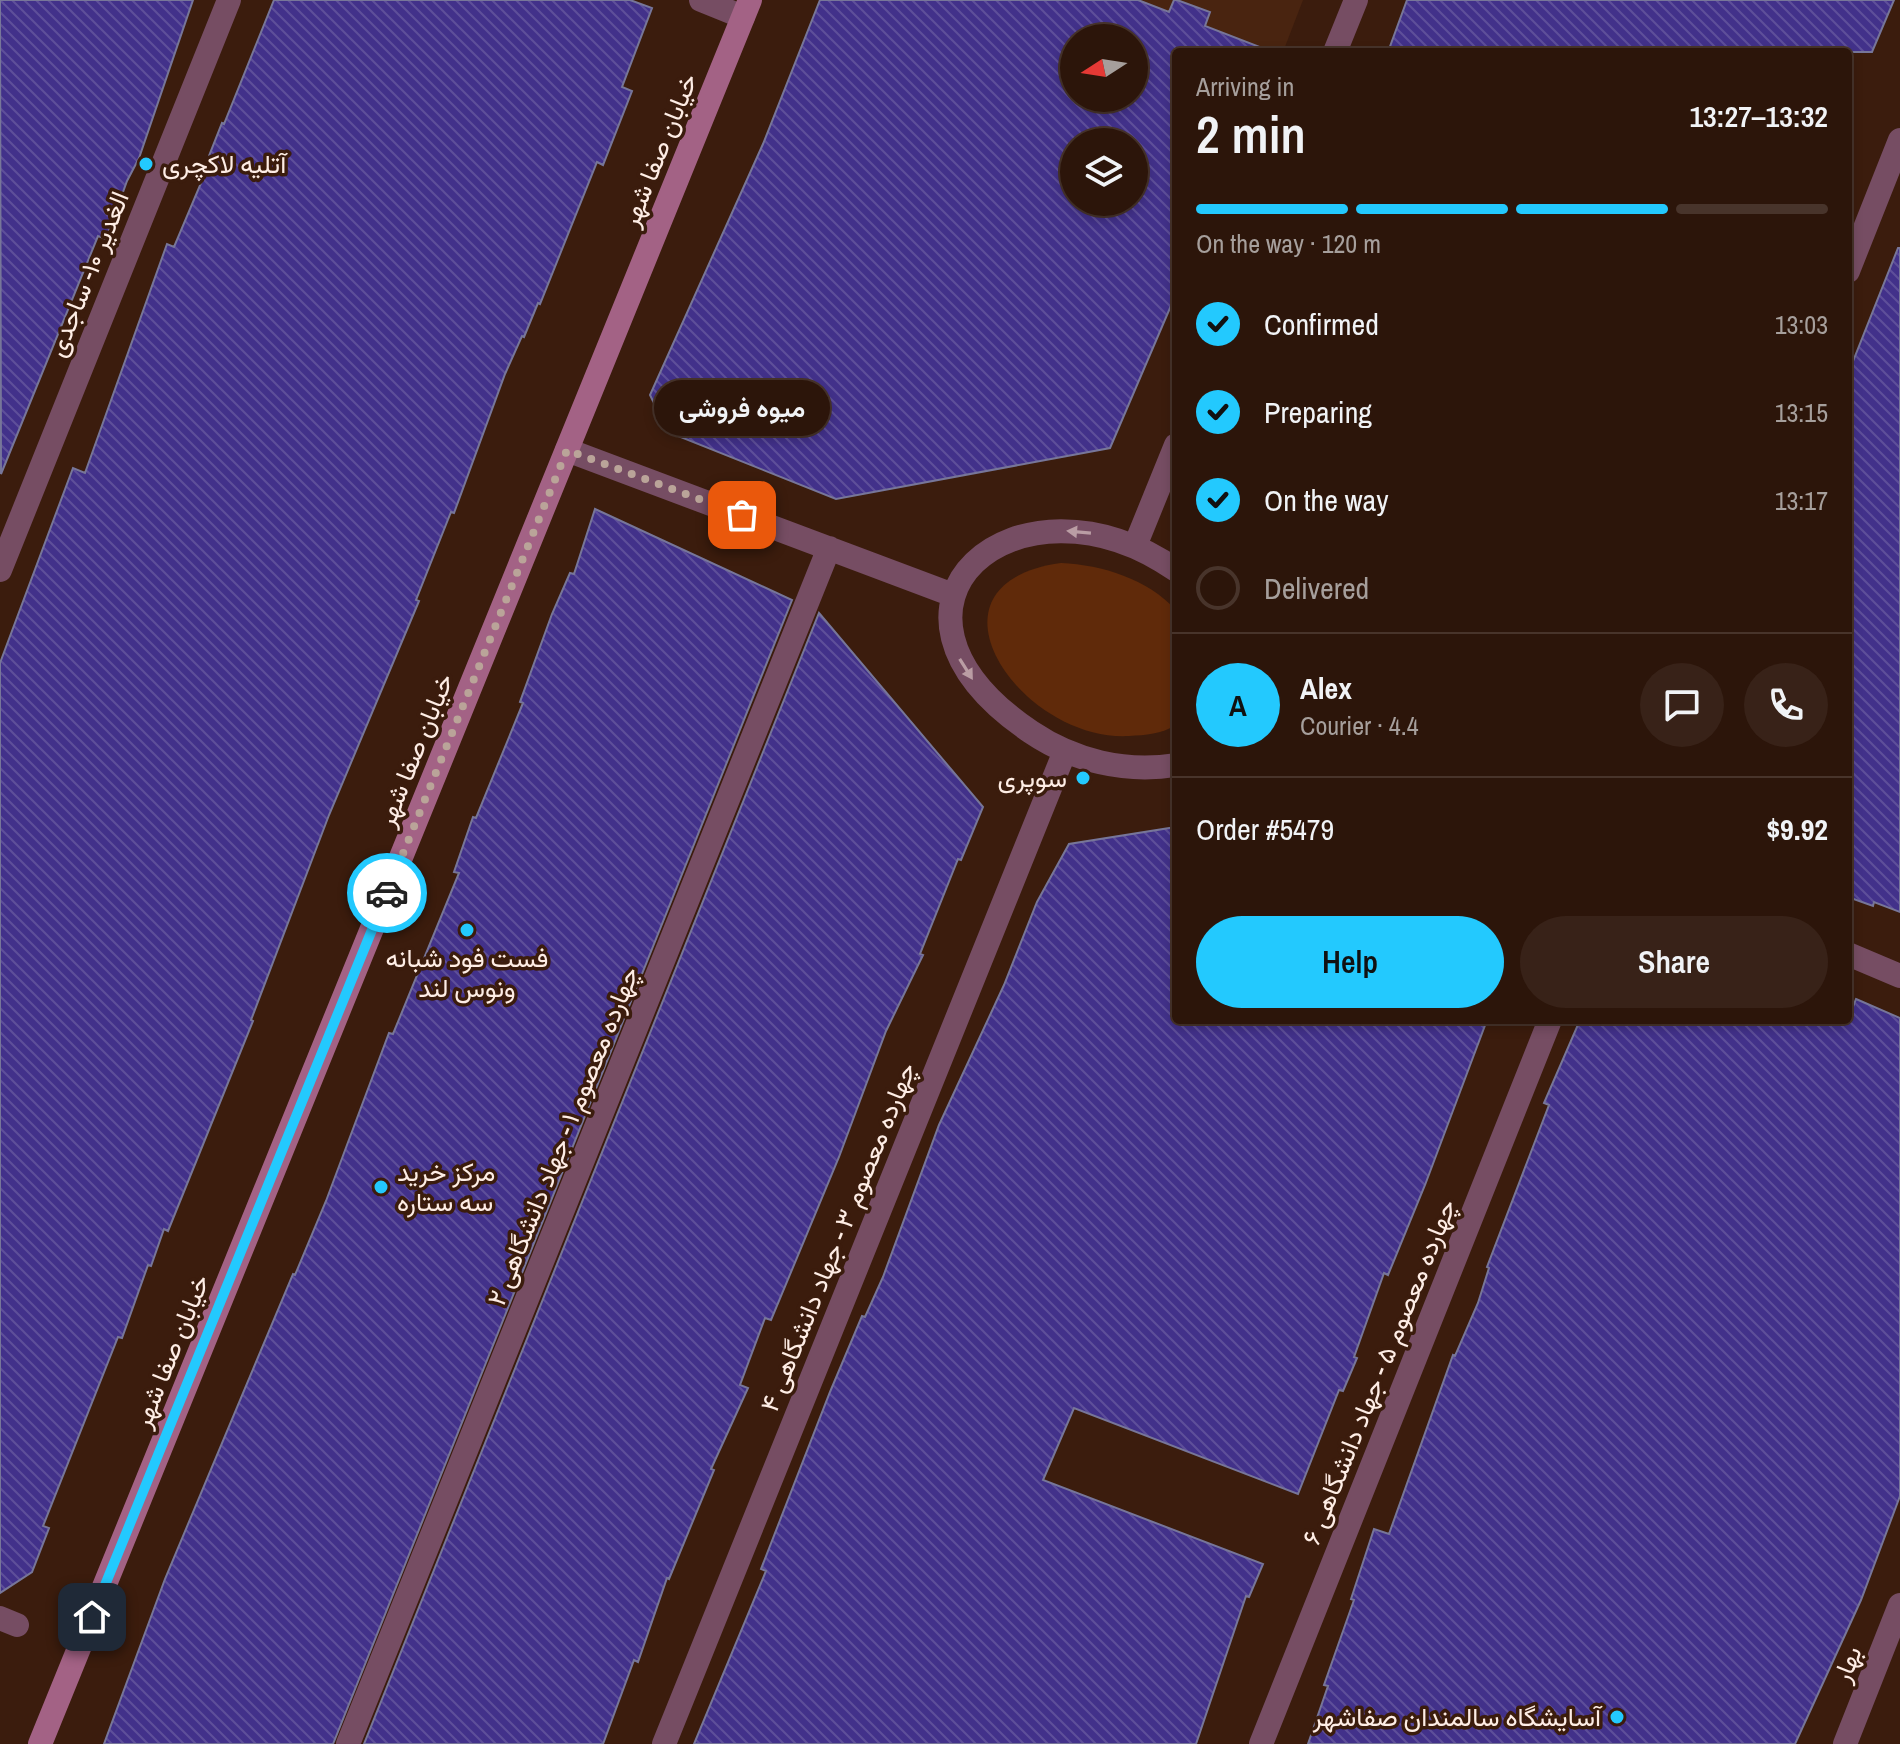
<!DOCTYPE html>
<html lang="en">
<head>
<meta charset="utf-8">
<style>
  body { margin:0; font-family:"Archivo Narrow",Vazirmatn,sans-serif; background:#382218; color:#f1f3f6; height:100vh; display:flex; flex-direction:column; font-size:30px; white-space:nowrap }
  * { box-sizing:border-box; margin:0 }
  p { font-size:26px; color:#a69f9c }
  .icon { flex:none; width:44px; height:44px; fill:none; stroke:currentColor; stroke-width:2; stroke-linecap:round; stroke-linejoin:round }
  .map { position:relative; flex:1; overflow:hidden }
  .details { position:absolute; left:1172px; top:48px; width:680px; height:976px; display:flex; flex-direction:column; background:#2c150a; border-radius:8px; box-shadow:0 4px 12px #0003,0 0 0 2px #48342b }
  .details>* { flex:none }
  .needle { width:52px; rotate:258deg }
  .tools { position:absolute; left:1060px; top:24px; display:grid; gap:16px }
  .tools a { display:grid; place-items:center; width:88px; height:88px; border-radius:50%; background:#2c150a; box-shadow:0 4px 12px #0003,0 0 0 2px #48342b; font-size:40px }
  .pin { position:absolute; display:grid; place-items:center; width:68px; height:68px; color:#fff; margin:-34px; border-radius:16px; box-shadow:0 4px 12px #0006 }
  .courier { position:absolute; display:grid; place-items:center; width:80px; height:80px; margin:-40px; border:6px solid #23c9fe; border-radius:50%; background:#fff; color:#222; box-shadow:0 2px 10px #0007 }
  .bubble { position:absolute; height:56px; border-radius:28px; background:#2c150a; box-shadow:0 4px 12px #0003,0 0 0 2px #48342b; font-size:26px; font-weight:600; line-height:56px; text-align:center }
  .overview em { font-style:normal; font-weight:600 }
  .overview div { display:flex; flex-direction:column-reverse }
  .overview { display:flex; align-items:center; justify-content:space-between; height:136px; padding:0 24px }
  h1 { font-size:52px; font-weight:600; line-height:60px }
  .bar { display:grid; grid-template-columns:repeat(4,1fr); gap:12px 8px; align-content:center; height:96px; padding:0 24px }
  .bar i { height:10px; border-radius:6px; background:#48342b }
  .bar .on { background:#23c9fe }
  .bar p { grid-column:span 4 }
  .line { display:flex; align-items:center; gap:20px; padding:0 24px; border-top:2px solid #48342b }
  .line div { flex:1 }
  .round { display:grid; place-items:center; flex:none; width:84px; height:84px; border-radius:42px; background:#382218 }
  ol { padding:0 24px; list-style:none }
  li { display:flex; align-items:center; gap:24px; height:88px }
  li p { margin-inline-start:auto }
  li .icon { padding:8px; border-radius:50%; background:#23c9fe; color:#111; stroke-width:4 }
  li:last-child { color:#a69f9c }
  li i { width:44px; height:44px; border:4px solid #48342b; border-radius:50% }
  .action { display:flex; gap:16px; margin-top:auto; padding:16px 24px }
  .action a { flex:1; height:92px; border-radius:48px; background:#23c9fe; color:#111; font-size:32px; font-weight:600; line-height:92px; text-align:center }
  .action a+a { background:#382218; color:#f1f3f6 }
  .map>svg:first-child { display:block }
  .built { fill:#492410 }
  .grass { fill:#602a0a }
  .building { fill:url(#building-back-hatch); stroke:#777699; stroke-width:2; fill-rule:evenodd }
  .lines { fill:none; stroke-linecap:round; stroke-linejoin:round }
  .minor { stroke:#764d63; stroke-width:24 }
  .secondary { stroke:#a36285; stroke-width:24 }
  .oneway { fill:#ba9da4 }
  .done { stroke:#baa499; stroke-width:8; stroke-dasharray:0 14.4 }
  .route { stroke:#23c9fe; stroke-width:10 }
  .poi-dot { fill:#23c9fe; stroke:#3b1c0d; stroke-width:3 }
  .labels { text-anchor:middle; stroke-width:7; stroke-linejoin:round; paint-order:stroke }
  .street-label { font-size:26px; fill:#feede5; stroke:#3b1c0d }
  .poi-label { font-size:26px; fill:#feede5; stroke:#3b1c0d; text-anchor:start }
</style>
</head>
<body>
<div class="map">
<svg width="1900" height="1744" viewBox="0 0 1900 1744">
  <defs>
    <pattern id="building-back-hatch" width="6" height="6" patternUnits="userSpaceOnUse" patternTransform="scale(2)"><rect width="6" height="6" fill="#42318a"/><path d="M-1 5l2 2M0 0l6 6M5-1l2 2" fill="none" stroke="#5e4f9a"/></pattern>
  </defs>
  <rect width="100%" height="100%" fill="#3b1c0d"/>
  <path class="built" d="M1066,0h237l-20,52h-107l-42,46v-60h-60z"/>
  <path class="grass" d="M1061,563c42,2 86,16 115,47v115c-15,9 -30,10 -47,11 -108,6 -219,-152 -68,-173z"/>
  <path class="building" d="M0,0h193l-54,158 -12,23 -21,58 -8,-3 -97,238z
    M274,0h356l22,8 -30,79 10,4 -29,74 -6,-3 -57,142 -2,-1 -14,34 -2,-1 -17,38 -51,139 -3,-1 -35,88 3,1 -90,214 -78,205 2,1 -85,210 -4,-2 -13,37 -3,-1 -26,73 -4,-1 -75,189 6,2 -17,44 -32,21v-930l73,-195 12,5 82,-229 7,3 38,-90 -3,-1 13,-33 2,1z
    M820,0h318l31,12 5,-12h3l33,12 -5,14 60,23 -1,3h-88v242l-66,154 -274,51 -168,-67 -18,-37 113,-251zM1074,38h60v60h-60zM1074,142h60v60h-60z
    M1407,0h487l-22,52h-484z
    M1898,248h2v664l-26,-10 -1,4 -25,-9v-523z
    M595,509l197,91 -459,1144h-229l61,-165 128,-305 2,1 31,-74 63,-168 4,1 66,-161 -5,-1 19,-55 3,1 47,-115 -3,-1 32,-88 18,-41 4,1z
    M819,613l164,194 -22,53 -3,-1 -38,95 3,1 -37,76 -47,126 -68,163 -6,-2 -25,67 8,3 -37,81 3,1 -45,109 -2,-1 -29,84 -4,-2 -31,84h-239z
    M1176,827v193h311l-62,165 -37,90 -4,-2 -30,84 3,1 -14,33 -4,-1 -41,104 -224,-86 -31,72 220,84 -14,33 -3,-1 -50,148h-502l72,-173 -5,-2 69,-177 32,-76 3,1 18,-40 56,-152 65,-140 33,-83 32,-58z
    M1856,999l44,19v478l-39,104 -66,144h-487l20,-58 -4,-1 30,-85 -3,-1 23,-70 15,5 64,-179 2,1 23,-53 11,-35 -2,-1 62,-162 -5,-2 36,-83h268z"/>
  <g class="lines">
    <path class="minor" d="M701,0l42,17
      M1335,52l21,-52
      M1848,271l52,-131
      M567,450l386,145
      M1135,546l41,-101
      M0,570l229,-570
      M1176,570c-158,-110 -331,36 -145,162 43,29 94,41 145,33
      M1848,954l52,22
      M0,1618l17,7
      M348,1744l481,-1196
      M664,1744l401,-993
      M1261,1744l289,-724
      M1845,1744l55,-139"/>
    <path class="secondary" d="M40,1744l710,-1744"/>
  </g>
  <defs><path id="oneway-solid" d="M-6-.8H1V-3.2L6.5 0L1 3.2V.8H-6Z" transform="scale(2)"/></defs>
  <g class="oneway">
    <use href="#oneway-solid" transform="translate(1079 532) rotate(-175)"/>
    <use href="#oneway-solid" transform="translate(966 669) rotate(58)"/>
  </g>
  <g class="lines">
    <path class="done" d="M387,893l180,-443 175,65"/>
    <path class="route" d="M92,1617l295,-724"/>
  </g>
  <g class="poi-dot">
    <circle cx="146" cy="164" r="8"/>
    <circle cx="1083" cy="778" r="8"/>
    <circle cx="467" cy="930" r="8"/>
    <circle cx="381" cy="1187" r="8"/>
    <circle cx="1617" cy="1717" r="8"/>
  </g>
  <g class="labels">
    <g class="street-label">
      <text transform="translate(659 150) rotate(-68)" y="9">خیابان صفا شهر</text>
      <text transform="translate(88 274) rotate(-68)" y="9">الغدیر ۱۰- ساجدی</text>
      <text transform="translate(415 750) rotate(-68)" y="9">خیابان صفا شهر</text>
      <text transform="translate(563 1136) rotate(-68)" y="9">چهارده معصوم ۱ - جهاد دانشگاهی ۲</text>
      <text transform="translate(838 1237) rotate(-68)" y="9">چهارده معصوم ۳ - جهاد دانشگاهی ۴</text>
      <text transform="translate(171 1351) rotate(-68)" y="9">خیابان صفا شهر</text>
      <text transform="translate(1379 1372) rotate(-68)" y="9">چهارده معصوم ۵ - جهاد دانشگاهی ۶</text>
      <text transform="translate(1847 1664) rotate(-68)" y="9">بهار</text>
    </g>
    <g class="poi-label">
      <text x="162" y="173">آتلیه لاکچری</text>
      <text x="1067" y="787" text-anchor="end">سوپری</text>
      <text x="467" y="967" text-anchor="middle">فست فود شبانه<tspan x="467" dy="30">ونوس لند</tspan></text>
      <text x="397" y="1181">مرکز خرید<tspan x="397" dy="30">سه ستاره</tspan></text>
      <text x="1601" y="1726" text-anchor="end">آسایشگاه سالمندان صفاشهر</text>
    </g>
  </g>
</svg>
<div class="tools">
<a><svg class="needle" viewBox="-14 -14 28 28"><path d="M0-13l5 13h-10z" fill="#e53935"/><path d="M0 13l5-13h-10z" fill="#a69f9c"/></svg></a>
<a><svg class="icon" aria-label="layers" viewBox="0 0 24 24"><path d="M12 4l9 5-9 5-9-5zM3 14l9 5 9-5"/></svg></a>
</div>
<div class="pin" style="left:742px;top:515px;background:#ea580c"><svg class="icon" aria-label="bag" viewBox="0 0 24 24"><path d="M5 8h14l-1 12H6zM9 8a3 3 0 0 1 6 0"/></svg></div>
<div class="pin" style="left:92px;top:1617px;background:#1f2937"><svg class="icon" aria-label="home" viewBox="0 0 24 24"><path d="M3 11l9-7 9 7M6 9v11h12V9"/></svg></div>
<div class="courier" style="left:387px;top:893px"><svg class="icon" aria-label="car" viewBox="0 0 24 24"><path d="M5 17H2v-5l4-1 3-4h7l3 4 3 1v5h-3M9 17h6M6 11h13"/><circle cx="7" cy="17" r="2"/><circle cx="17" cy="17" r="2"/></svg></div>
<div class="bubble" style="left:654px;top:380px;width:176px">میوه فروشی</div>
<section class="details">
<div class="overview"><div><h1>2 min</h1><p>Arriving in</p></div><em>13:27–13:32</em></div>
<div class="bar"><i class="on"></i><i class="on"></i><i class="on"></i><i></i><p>On the way · 120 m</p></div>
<ol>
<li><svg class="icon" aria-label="check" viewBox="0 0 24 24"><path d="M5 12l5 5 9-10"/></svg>Confirmed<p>13:03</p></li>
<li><svg class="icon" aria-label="check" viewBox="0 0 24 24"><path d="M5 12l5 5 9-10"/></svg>Preparing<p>13:15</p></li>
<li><svg class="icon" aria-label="check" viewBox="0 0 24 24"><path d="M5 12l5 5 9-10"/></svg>On the way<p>13:17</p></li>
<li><i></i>Delivered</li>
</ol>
<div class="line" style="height:144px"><b class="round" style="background:#23c9fe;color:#111">A</b><div><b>Alex</b><p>Courier · 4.4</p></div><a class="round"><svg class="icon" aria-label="chat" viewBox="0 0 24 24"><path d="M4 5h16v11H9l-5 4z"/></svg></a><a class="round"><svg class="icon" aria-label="phone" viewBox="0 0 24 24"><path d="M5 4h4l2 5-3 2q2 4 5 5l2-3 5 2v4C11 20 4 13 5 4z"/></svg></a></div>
<div class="line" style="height:104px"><div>Order #5479</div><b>$9.92</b></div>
<div class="action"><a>Help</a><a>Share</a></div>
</section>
</div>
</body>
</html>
